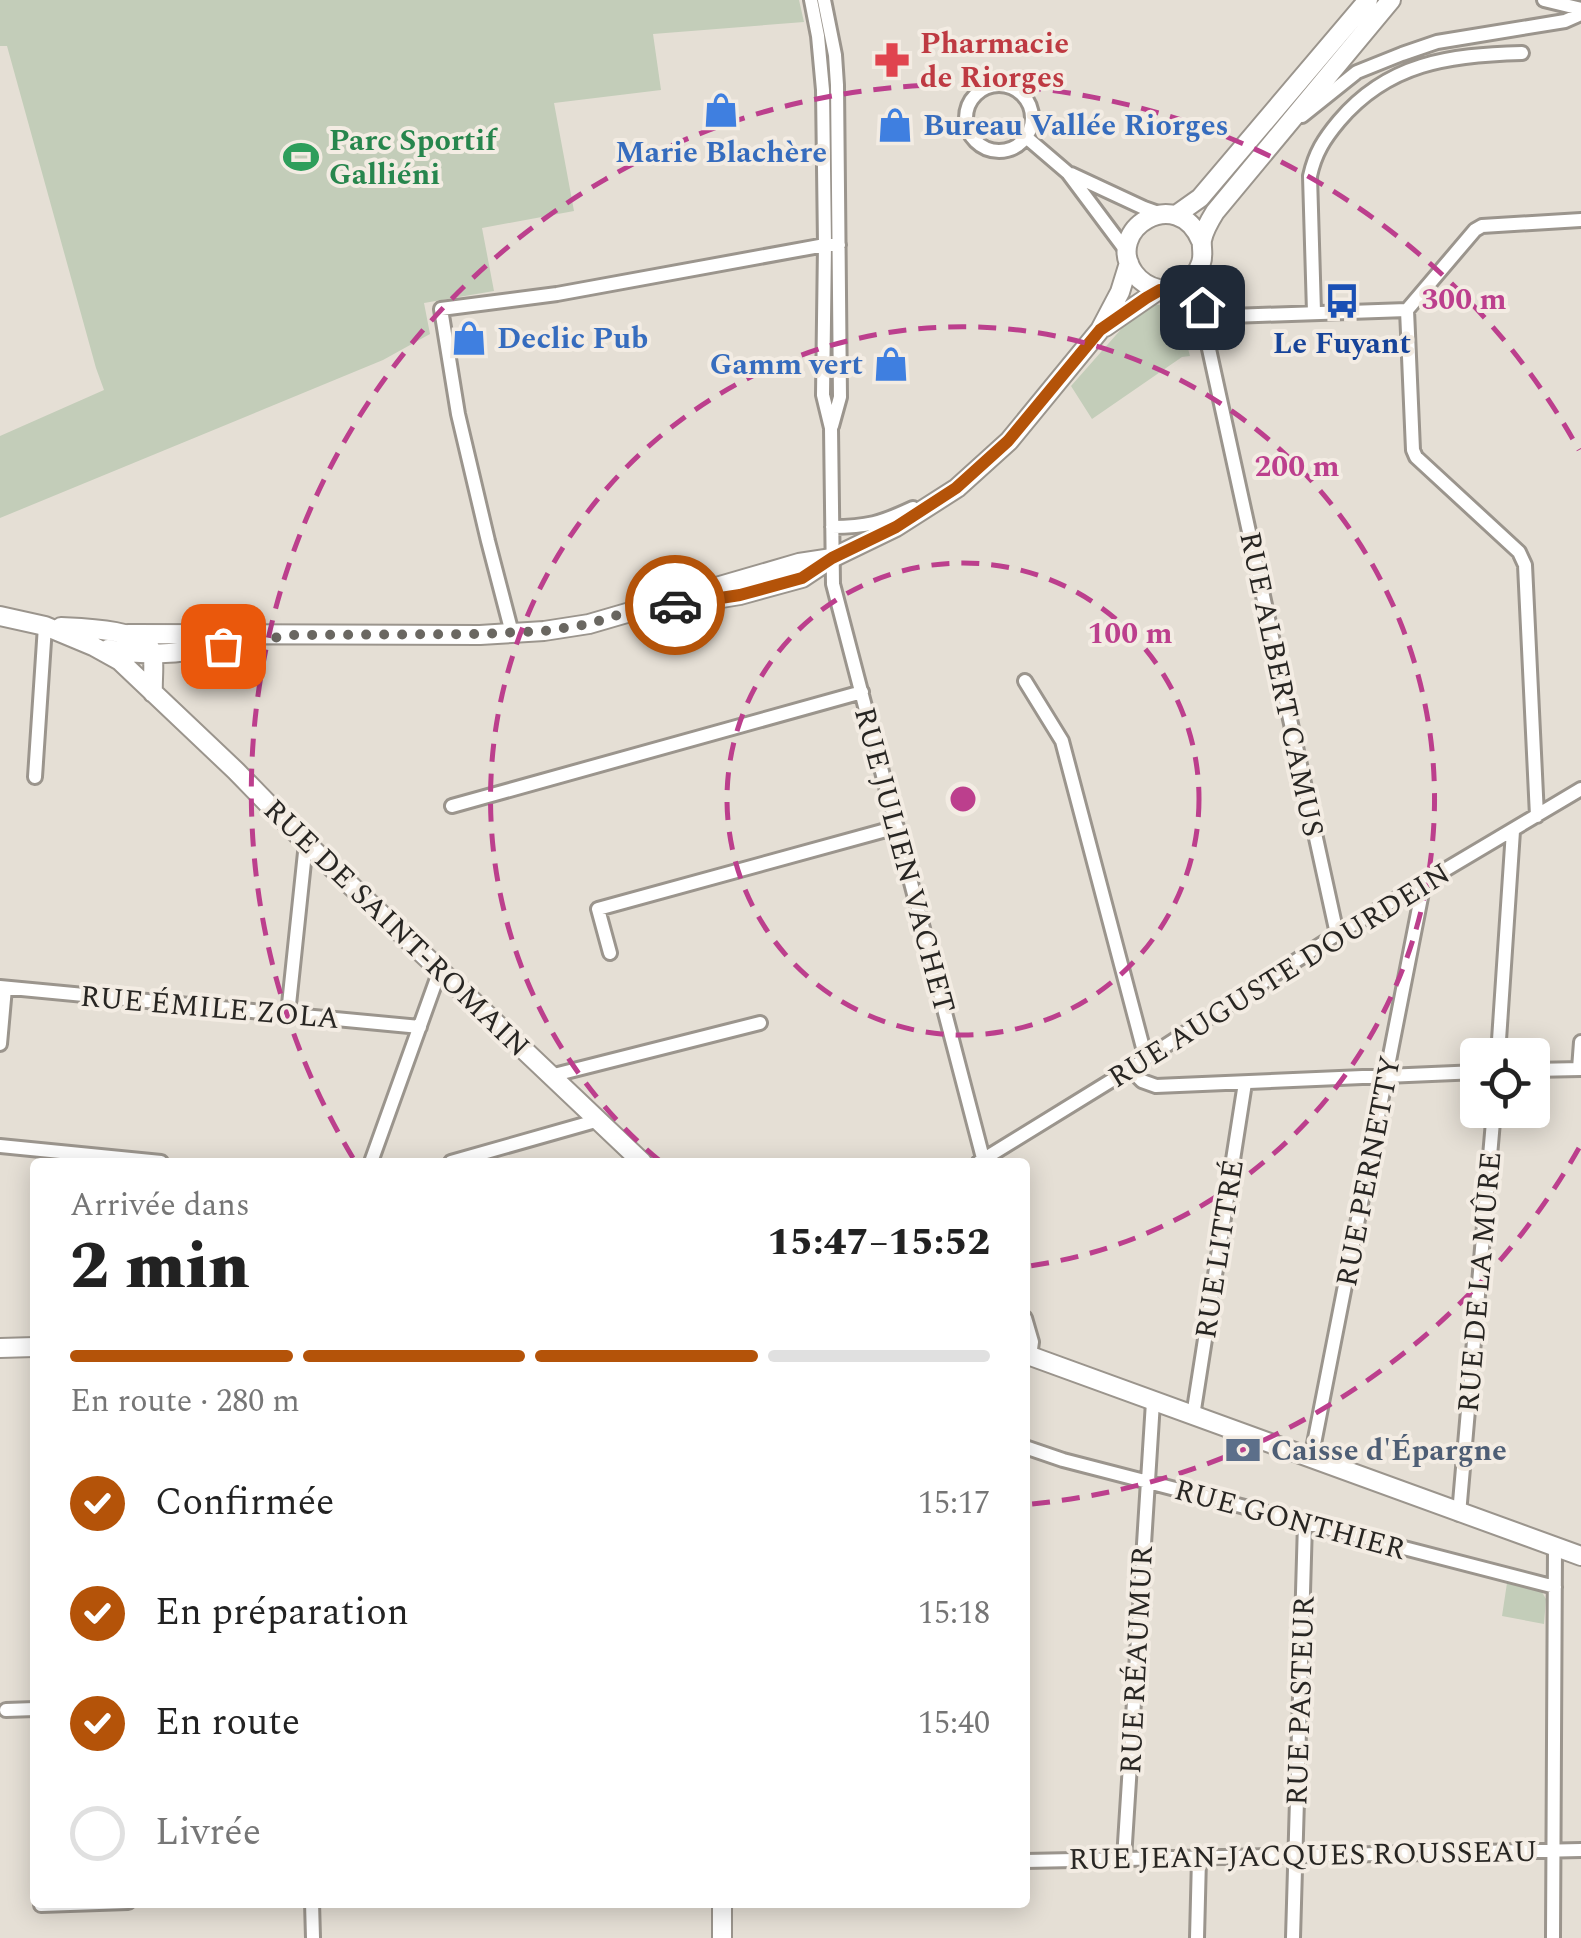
<!DOCTYPE html>
<html lang="fr">
<head>
<meta charset="utf-8">
<style>
  body { margin:0; font-family:Spectral,serif; background:#f6f6f6; color:#222; height:100vh; display:flex; flex-direction:column; font-size:38px; white-space:nowrap }
  * { box-sizing:border-box; margin:0 }
  p { font-size:32px; color:#767676 }
  .icon { flex:none; width:55px; height:55px; fill:none; stroke:currentColor; stroke-width:2; stroke-linecap:round; stroke-linejoin:round }
  .map { position:relative; flex:1; overflow:hidden }
  .drawer { position:absolute; left:30px; top:1158px; width:1000px; height:750px; display:flex; flex-direction:column; background:#fff; border-radius:10px; box-shadow:0 5px 25px #0003 }
  .drawer>* { flex:none }
  .tools { position:absolute; left:1460px; top:1038px; display:grid; gap:20px }
  .tools a { display:grid; place-items:center; width:90px; height:90px; border-radius:10px; background:#fff; box-shadow:0 5px 25px #0003; font-size:50px }
  .pin { position:absolute; display:grid; place-items:center; width:85px; height:85px; color:#fff; margin:-42px; border-radius:20px; box-shadow:0 5px 15px #0006 }
  .courier { position:absolute; display:grid; place-items:center; width:100px; height:100px; margin:-50px; border:8px solid #b45309; border-radius:50%; background:#fff; color:#222; box-shadow:0 2px 12px #0007 }
  .head em { font-style:normal; font-weight:800 }
  .head div { display:flex; flex-direction:column-reverse }
  .head { display:flex; align-items:center; justify-content:space-between; height:170px; padding:0 40px }
  h1 { font-size:65px; font-weight:800; line-height:75px }
  .bar { display:grid; grid-template-columns:repeat(4,1fr); gap:15px 10px; align-content:center; height:120px; padding:0 40px }
  .bar i { height:12px; border-radius:8px; background:#e0e0e0 }
  .bar .selected { background:#b45309 }
  .bar p { grid-column:span 4 }
  ol { padding:0 40px; list-style:none }
  li { display:flex; align-items:center; gap:30px; height:110px }
  li p { margin-inline-start:auto }
  li .icon { padding:10px; border-radius:50%; background:#b45309; color:#fff; stroke-width:4 }
  li:last-child { color:#767676 }
  li i { width:55px; height:55px; border:5px solid #e0e0e0; border-radius:50% }
  .map>svg:first-child { display:block }
  .green { fill:#c3cdb9 }
  .lines { fill:none; stroke-linecap:round; stroke-linejoin:round }
  .street-casing { stroke:#9b958d; stroke-width:18 }
  .secondary-casing { stroke:#9b958d; stroke-width:22 }
  .street { stroke:#fff; stroke-width:12 }
  .secondary { stroke:#fff; stroke-width:18 }
  .done { stroke:#6a6761; stroke-width:10; stroke-dasharray:0 18 }
  .route { stroke:#b45309; stroke-width:12 }
  .ring { fill:none; stroke:#bc3f8d; stroke-width:5; stroke-dasharray:18 12 }
  .labels { text-anchor:middle; stroke-width:8; stroke-linejoin:round; paint-order:stroke }
  .health-label { font-size:30px; font-weight:bold; fill:#be3a42; stroke:#f3ece3; text-anchor:start }
  .shop-label { font-size:30px; font-weight:bold; fill:#366cbe; stroke:#f3ece3; text-anchor:start }
  .leisure-label { font-size:30px; font-weight:bold; fill:#27864d; stroke:#f3ece3; text-anchor:start }
  .transit-label { font-size:30px; font-weight:bold; fill:#164399; stroke:#f3ece3 }
  .street-label { font-size:30px; fill:#282623; stroke:#f3ece3 }
  .service-label { font-size:30px; font-weight:bold; fill:#4e5e75; stroke:#f3ece3; text-anchor:start }
  .centre { fill:#bc3f8d; stroke:#f3ece3; stroke-width:5 }
  .ring-label { font-size:30px; text-anchor:middle; font-weight:bold; fill:#bc3f8d; stroke:#f3ece3; stroke-width:8; stroke-linejoin:round; paint-order:stroke }
</style>
</head>
<body>
<div class="map">
<svg width="1581" height="1938" viewBox="0 0 1581 1938">
  <rect width="100%" height="100%" fill="#e5dfd5"/>
  <path class="green" d="M0,0h799l5,22 -151,12 8,56 -107,13 20,108 -92,17 12,63 -70,12 6,31 -47,26 -383,158v-82l104,-46 -8,-22 -89,-322h-7z
    M1154,304c29,4 30,28 36,52l-8,1 -90,62 -21,-33 67,-76z
    M1507,1583l35,9 4,7 -2,25 -42,-8z"/>
  <g class="lines">
    <defs>
      <path id="street" d="M811,0l7,36 5,54 2,155 -2,150 8,33 2,156 151,578
        M824,0l11,55 2,30 3,312 -8,29
        M1544,0l37,9
        M966 118a33 33 0 1 1 66 0a33 33 0 1 1-66 0Z
        M1302,116l55,-44 45,-18 35,-12 128,-21 16,-7
        M1026,137l42,36 59,79
        M1071,174l73,34 17,6
        M1198,269l4,15v33l135,617
        M1169,289l33,28
        M1407,310l6,140 3,7 103,95 6,13 12,251
        M1314,312l-4,-136c5,-23 14,-37 29,-55 49,-58 110,-66 183,-68
        M1202,317l205,-7 68,-80 7,-4 99,-6
        M832,527c35,0 49,-4 81,-19
        M512,633l-24,-92 -30,-127 -17,-105 116,-15 268,-49h14
        M1025,681l37,60 84,318
        M35,777l10,-151
        M452,806l410,-114
        M610,953l-12,-44 299,-82
        M0,987l420,40
        M288,1014l18,-171
        M0,1044l5,-56
        M1498,1055l15,-224
        M1130,1069l12,12 14,5 322,-14
        M1579,1069l2,-27
        M1532,1070l49,-1
        M550,1076l210,-53
        M0,1146l161,16
        M371,1162l69,-192
        M451,1162l148,-42
        M979,1162l151,-93 207,-135 244,-145
        M1025,1318l7,24 -2,14
        M1193,1416l52,-333
        M1025,1447l38,13 492,127
        M1311,1459l113,-577
        M1459,1514l35,-404
        M6,1710l29,-1
        M1124,1859l29,-457
        M1025,1861l556,-11
        M312,1902l1,36
        M41,1905l87,-3
        M1197,1938l2,-80
        M1293,1938l12,-415
        M1553,1938l2,-391"/>
      <path id="secondary" d="M1176,215l24,-17 168,-198
        M1201,241c-23,-57 -98,-12 -67,32 6,8 15,14 25,16 18,4 37,-10 42,-26 3,-8 0,-16 1,-23 2,-10 8,-20 13,-28l176,-212
        M1105,327l55,-38
        M703,601l37,-6 62,-17 30,-20 64,-31 61,-39 52,-47 91,-111 20,-38 9,-29
        M0,616l45,10 48,20 27,15 116,110 70,72 336,319
        M61,627c21,1 83,2 91,25 3,11 0,29 1,41
        M128,634l352,1 64,-4 45,-7 210,-61 33,-5
        M108,649c46,10 91,1 137,-6
        M0,1348l35,-1
        M1025,1354l556,202
        M722,1902v36"/>
    </defs>
    <use href="#street" class="street-casing"/>
    <use href="#secondary" class="secondary-casing"/>
    <use href="#street" class="street"/>
    <use href="#secondary" class="secondary"/>
  </g>
  <g class="lines">
    <path class="done" d="M223,646l69,-11 188,-1 64,-3 45,-7 35,-11 51,-8"/>
    <path class="route" d="M675,605l65,-10 62,-17 30,-20 64,-31 60,-39 52,-47 92,-111 46,-32 14,-8 9,-1 33,28v-10"/>
  </g>
  <g class="ring">
    <circle cx="963" cy="799" r="236"/>
    <path d="M660 1161A472 472 0 1 1 1029 1266"/>
    <path d="M1579 1148A708 708 0 0 1 1031 1504M353 1158A708 708 0 1 1 1579 450"/>
  </g>
  <defs>
    <symbol id="pharmacy-bare" viewBox="-9 -9 18 18"><path d="M-2-6h4v4h4v4h-4v4h-4v-4h-4v-4h4Z" fill="#e0444e" stroke="#f3ece3" stroke-width="2.5" paint-order="stroke"/></symbol>
    <symbol id="shop-bare" viewBox="-9 -9 18 18"><path d="M-5-2.5h2.3a2.7 3.5 0 0 1 5.4 0H5L5.5 6h-11ZM-1.5-2.5h3a1.5 2.3 0 0 0-3 0Z" fill="#3f7fe0" stroke="#f3ece3" stroke-width="2.5" paint-order="stroke"/></symbol>
    <symbol id="stadium-bare" viewBox="-9 -9 18 18"><path d="M0-5a6.5 5 0 1 0 0 10a6.5 5 0 1 0 0-10ZM-3.5-1.8h7v3.6h-7Z" fill="#2e9e5b" stroke="#f3ece3" stroke-width="2.5" paint-order="stroke"/></symbol>
    <symbol id="bus-bare" viewBox="-9 -9 18 18"><path d="M-5-6H5V4H4V6H2V4H-2V6H-4V4H-5ZM-3.5-4V0h7V-4ZM-3.5 1.2v1.5H-2V1.2ZM2 1.2v1.5H3.5V1.2Z" fill="#1a4fb4" stroke="#f3ece3" stroke-width="2.5" paint-order="stroke"/></symbol>
    <symbol id="bank-bare" viewBox="-9 -9 18 18"><path d="M-6-4H6V4H-6ZM0-2.3a2.3 2.3 0 1 0 0 4.6a2.3 2.3 0 1 0 0-4.6Z" fill="#5c6f8a" stroke="#f3ece3" stroke-width="2.5" paint-order="stroke"/></symbol>
  </defs>
  <g fill-rule="evenodd">
    <use href="#pharmacy-bare" x="867" y="35" width="50" height="50"/>
    <use href="#shop-bare" x="696" y="85" width="50" height="50"/>
    <use href="#shop-bare" x="870" y="100" width="50" height="50"/>
    <use href="#stadium-bare" x="276" y="132" width="50" height="50"/>
    <use href="#bus-bare" x="1317" y="276" width="50" height="50"/>
    <use href="#shop-bare" x="444" y="313" width="50" height="50"/>
    <use href="#shop-bare" x="866" y="339" width="50" height="50"/>
    <use href="#bank-bare" x="1218" y="1425" width="50" height="50"/>
  </g>
  <g class="labels">
    <g class="health-label">
      <text x="920" y="53">Pharmacie<tspan x="920" dy="34">de Riorges</tspan></text>
    </g>
    <g class="shop-label">
      <text x="923" y="135">Bureau Vallée Riorges</text>
      <text x="721" y="162" text-anchor="middle">Marie Blachère</text>
      <text x="497" y="348">Declic Pub</text>
      <text x="863" y="374" text-anchor="end">Gamm vert</text>
    </g>
    <g class="leisure-label">
      <text x="329" y="150">Parc Sportif<tspan x="329" dy="34">Galliéni</tspan></text>
    </g>
    <g class="transit-label">
      <text x="1342" y="353">Le Fuyant</text>
    </g>
    <g class="street-label">
      <text transform="translate(1282 684) rotate(78)" y="10">RUE ALBERT CAMUS</text>
      <text transform="translate(905 860) rotate(75)" y="10">RUE JULIEN VACHET</text>
      <text transform="translate(397 928) rotate(44)" y="10">RUE DE SAINT-ROMAIN</text>
      <text transform="translate(1279 975) rotate(-32)" y="10">RUE AUGUSTE DOURDEIN</text>
      <text transform="translate(210 1007) rotate(5)" y="10">RUE ÉMILE ZOLA</text>
      <text transform="translate(1368 1171) rotate(-79)" y="10">RUE PERNETTY</text>
      <text transform="translate(1219 1249) rotate(-81)" y="10">RUE LITTRÉ</text>
      <text transform="translate(1479 1282) rotate(-85)" y="10">RUE DE LA MÛRE</text>
      <text transform="translate(1290 1519) rotate(15)" y="10">RUE GONTHIER</text>
      <text transform="translate(1136 1660) rotate(-87)" y="10">RUE RÉAUMUR</text>
      <text transform="translate(1300 1701) rotate(-88)" y="10">RUE PASTEUR</text>
      <text transform="translate(1303 1855) rotate(-1)" y="10">RUE JEAN-JACQUES ROUSSEAU</text>
    </g>
    <g class="service-label">
      <text x="1271" y="1460">Caisse d'Épargne</text>
    </g>
  </g>
  <circle cx="963" cy="799" r="15" class="centre"/>
  <g class="ring-label">
    <text x="1464" y="309">300 m</text>
    <text x="1297" y="476">200 m</text>
    <text x="1130" y="643">100 m</text>
  </g>
</svg>
<div class="tools">
<a><svg class="icon" aria-label="locate" viewBox="0 0 24 24"><circle cx="12" cy="12" r="6"/><path d="M12 2v4M12 18v4M2 12h4M18 12h4"/></svg></a>
</div>
<div class="pin" style="left:223px;top:646px;background:#ea580c"><svg class="icon" aria-label="bag" viewBox="0 0 24 24"><path d="M5 8h14l-1 12H6zM9 8a3 3 0 0 1 6 0"/></svg></div>
<div class="pin" style="left:1202px;top:307px;background:#1f2937"><svg class="icon" aria-label="home" viewBox="0 0 24 24"><path d="M3 11l9-7 9 7M6 9v11h12V9"/></svg></div>
<div class="courier" style="left:675px;top:605px"><svg class="icon" aria-label="car" viewBox="0 0 24 24"><path d="M5 17H2v-5l4-1 3-4h7l3 4 3 1v5h-3M9 17h6M6 11h13"/><circle cx="7" cy="17" r="2"/><circle cx="17" cy="17" r="2"/></svg></div>
<section class="drawer">
<div class="head"><div><h1>2 min</h1><p>Arrivée dans</p></div><em>15:47–15:52</em></div>
<div class="bar"><i class="selected"></i><i class="selected"></i><i class="selected"></i><i></i><p>En route · 280 m</p></div>
<ol>
<li><svg class="icon" aria-label="check" viewBox="0 0 24 24"><path d="M5 12l5 5 9-10"/></svg>Confirmée<p>15:17</p></li>
<li><svg class="icon" aria-label="check" viewBox="0 0 24 24"><path d="M5 12l5 5 9-10"/></svg>En préparation<p>15:18</p></li>
<li><svg class="icon" aria-label="check" viewBox="0 0 24 24"><path d="M5 12l5 5 9-10"/></svg>En route<p>15:40</p></li>
<li><i></i>Livrée</li>
</ol>
</section>
</div>
</body>
</html>
